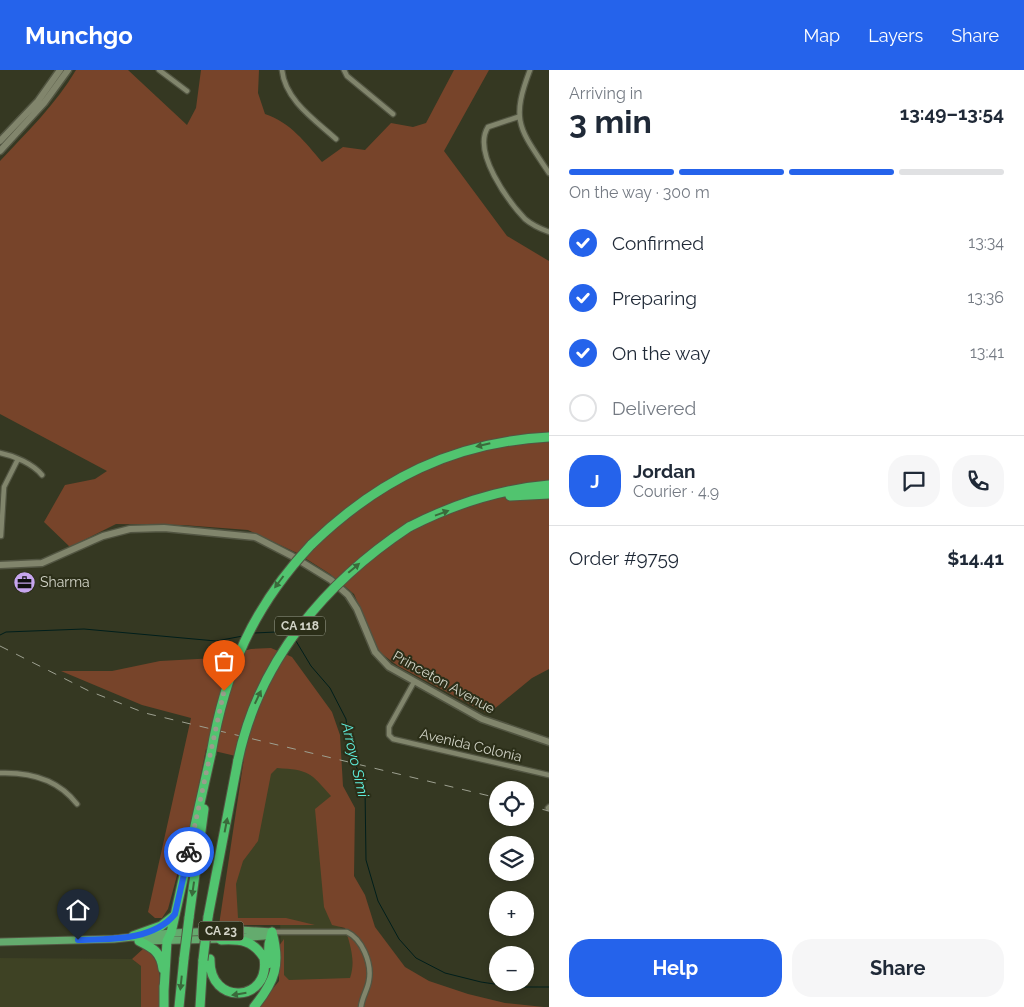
<!DOCTYPE html>
<html lang="en">
<head>
<meta charset="utf-8">
<style>
  body { margin:0; font-family:Raleway,sans-serif; background:#f6f6f7; color:#1f2937; height:100vh; display:flex; flex-direction:column; font-size:19px; white-space:nowrap }
  * { box-sizing:border-box; margin:0 }
  p { font-size:16px; color:#747a83 }
  .icon { flex:none; width:28px; height:28px; fill:none; stroke:currentColor; stroke-width:2; stroke-linecap:round; stroke-linejoin:round }
  .map { position:relative; flex:1; overflow:hidden }
  .details { display:flex; flex-direction:column; background:#fff; width:475px }
  .details>* { flex:none }
  .fabs { position:absolute; left:489px; top:711px; display:grid; gap:10px }
  .fabs a { display:grid; place-items:center; width:45px; height:45px; border-radius:50%; background:#fff; box-shadow:0 2px 8px #0003; font-size:25px }
  .pin { position:absolute; display:grid; place-items:center; width:42px; height:42px; color:#fff; margin:-51px -21px; border-radius:50% 50% 50% 0; rotate:-45deg; box-shadow:0 0 5px #0007 }
  .pin .icon { rotate:45deg }
  .courier { position:absolute; display:grid; place-items:center; width:50px; height:50px; margin:-25px; border:4px solid #2563eb; border-radius:50%; background:#fff; color:#222; box-shadow:0 1px 6px #0007 }
  .headline em { font-style:normal; font-weight:700 }
  .headline div { display:flex; flex-direction:column-reverse }
  .headline { display:flex; align-items:center; justify-content:space-between; height:85px; padding:0 20px }
  h1 { font-size:32px; font-weight:700; line-height:38px }
  .bar { display:grid; grid-template-columns:repeat(4,1fr); gap:8px 5px; align-content:center; height:60px; padding:0 20px }
  .bar i { height:6px; border-radius:4px; background:#e0e1e3 }
  .bar .current { background:#2563eb }
  .bar p { grid-column:span 4 }
  .line { display:flex; align-items:center; gap:12px; padding:0 20px; border-top:1px solid #e0e1e3 }
  .line div { flex:1 }
  .round { display:grid; place-items:center; flex:none; width:52px; height:52px; border-radius:20px; background:#f6f6f7 }
  ol { padding:0 20px; list-style:none }
  li { display:flex; align-items:center; gap:15px; height:55px }
  li p { margin-inline-start:auto }
  li .icon { padding:5px; border-radius:50%; background:#2563eb; color:#fff; stroke-width:4 }
  li:last-child { color:#747a83 }
  li i { width:28px; height:28px; border:2px solid #e0e1e3; border-radius:50% }
  .primary-button { display:flex; gap:10px; margin-top:auto; padding:10px 20px }
  .primary-button a { flex:1; height:58px; border-radius:20px; background:#2563eb; color:#fff; font-size:20px; font-weight:700; line-height:58px; text-align:center }
  .primary-button a+a { background:#f6f6f7; color:#1f2937 }
  header { display:flex; align-items:center; gap:30px; box-sizing:border-box; height:70px; padding:0 25px; background:#2563eb; color:#fff }
  header strong { font-size:24px }
  nav { display:flex; gap:28px; margin-inline-start:auto; font-size:18px }
  main { display:flex; flex:1; min-height:0 }
  .map>svg:first-child { display:block }
  .built { fill:#3e4224 }
  .green { fill:#77442a }
  .lines { fill:none; stroke-linecap:round; stroke-linejoin:round }
  .stream { stroke:#001e1b; stroke-width:1 }
  .street-casing { stroke:#525542; stroke-width:7 }
  .secondary-casing { stroke:#525542; stroke-width:9 }
  .primary-casing { stroke:#525542; stroke-width:9 }
  .highway-casing { stroke:#525542; stroke-width:11 }
  .street { stroke:#81856c; stroke-width:4.5 }
  .secondary { stroke:#81856c; stroke-width:6 }
  .primary { stroke:#64ab6e; stroke-width:7 }
  .highway { stroke:#51c46f; stroke-width:9 }
  .rail { stroke:#9ea191; stroke-width:1; stroke-dasharray:9 9; stroke-linecap:butt }
  .highway-bridge-casing { stroke:#525542; stroke-width:11; stroke-linecap:butt }
  .highway-bridge { stroke:#51c46f; stroke-width:9 }
  .oneway { fill:#3a6a3b }
  .done { stroke:#9a9d8d; stroke-width:5; stroke-dasharray:0 9 }
  .route { stroke:#2563eb; stroke-width:6 }
  .labels { text-anchor:middle; stroke-width:4; stroke-linejoin:round; paint-order:stroke }
  .shield { fill:#2b2e18; stroke:#9fa292; stroke-width:1 }
  .shield-label { font-size:12px; font-weight:bold; fill:#d1d3c6 }
  .poi-label { font-size:14px; fill:#d1d3c6; stroke:#2b2e18; text-anchor:start }
  .street-label { font-size:14px; fill:#d1d3c6; stroke:#2b2e18 }
  .water-label { font-size:15px; font-style:italic; fill:#5eebd9; stroke:#2b2e18 }
</style>
</head>
<body>
<header>
<strong>Munchgo</strong>
<nav><a>Map</a><a>Layers</a><a>Share</a></nav>
</header>
<main>
<div class="map">
<svg width="549" height="937" viewBox="0 0 549 937">
  <rect width="100%" height="100%" fill="#353822"/>
  <path class="built" d="M271,690l34,6 27,29 -14,14 16,112 18,17 1,41 -71,3 -2,-61h-47l1,-39z
    M0,888l132,1 9,7v41h-141z"/>
  <path class="green" d="M76,0h52l59,55 9,-17 5,-38h58l-1,23 7,21c26,9 40,28 57,48l21,-15 22,3 26,-27 22,4 13,-4 28,-53h35l-45,81 63,85 42,25v408l-17,9 -44,36 -90,-48 -20,-15 -24,-57 -24,-20 -33,-21 -49,-23 -65,-5 -67,-1 -46,23 -26,-25 21,-37 30,-6 12,-8 -107,-57v-253c27,-29 56,-57 76,-91z
    M271,578l21,9 40,55 8,23 3,51 12,22 -1,68 11,19 10,32 30,40 24,14 39,13 37,9 39,4h-286l21,-26v-35l5,-7v36l5,5 61,-2c6,-17 0,-34 -5,-50l-13,-3 -8,-18 -9,-98 16,-13c-21,-24 -22,-26 -54,-28l-6,6 -13,67 -15,20 -7,23 2,34h48l29,7h-96l25,-167 -38,-9 -14,70 -24,90 -6,9h-7l-7,-6 43,-194 -49,-13 -81,-34h51l48,-10 56,-3 35,-9z
    M144,878c21,14 15,35 15,59h-18v-41l-9,-7z"/>
  <g class="lines">
    <path class="stream" d="M254,563l22,-1 13,4
      M0,565l6,-3 78,-3 132,12 27,-5
      M296,571l15,25 19,22 16,31 3,29 16,41 1,71 12,41 21,38 17,19 29,15 36,9 33,5h35"/>
    <defs>
      <path id="street" d="M159,0l28,21
        M282,0c3,30 33,50 54,69
        M344,0l3,6 46,38
        M530,0c-20,52 -10,59 19,103
        M518,47l-30,10c-16,25 20,74 37,92 7,6 16,10 24,13
        M0,383c15,3 33,11 42,22
        M1,466l3,-49 14,-28
        M414,612l-25,45v8l4,4 156,36
        M0,703c30,-1 58,6 77,31
        M548,738l1,-1
        M272,862h75c15,7 25,31 22,48 -1,9 -7,17 -8,27"/>
      <path id="secondary" d="M0,71l38,-40 22,-31
        M0,81l44,-48 24,-33
        M0,495l42,-2 61,-27 27,-7 34,-1 91,9 37,19 39,24 17,15 9,14 18,43 14,15 93,52 67,23"/>
      <path id="primary" d="M238,868l26,-2 7,-4
        M141,871l84,-2
        M0,872l114,-3 57,-6 69,-3 32,2"/>
      <path id="highway" d="M510,426l39,-2
        M409,457c43,-22 92,-38 140,-42
        M311,475c68,-66 143,-103 238,-108
        M208,847l30,-157
        M189,848l15,-109
        M133,866l28,-10 14,-11
        M139,871c14,7 22,11 24,28
        M210,889c-1,48 61,43 54,-1 -11,-18 -24,-19 -43,-18
        M268,894l1,-20 3,-12
        M164,921l3,-50 4,-8 40,-179
        M164,937v-21
        M179,937l5,-49
        M200,937l3,-47
        M254,937c21,-26 27,-42 18,-75"/>
    </defs>
    <use href="#street" class="street-casing"/>
    <use href="#secondary" class="secondary-casing"/>
    <use href="#primary" class="primary-casing"/>
    <use href="#highway" class="highway-casing"/>
    <use href="#street" class="street"/>
    <use href="#secondary" class="secondary"/>
    <use href="#primary" class="primary"/>
    <use href="#highway" class="highway"/>
    <path class="rail" d="M0,576l89,45 56,22 353,85
      M525,735l24,6"/>
    <defs>
      <path id="highway-bridge" d="M211,684c14,-83 42,-147 100,-209
        M238,690c21,-100 88,-178 171,-233
        M184,888l5,-40
        M203,890l5,-43"/>
    </defs>
    <use href="#highway-bridge" class="highway-bridge-casing"/>
    <use href="#highway-bridge" class="highway-bridge"/>
  </g>
  <defs><path id="oneway-solid" d="M-6-.8H1V-3.2L6.5 0L1 3.2V.8H-6Z" transform="scale(1.25)"/></defs>
  <g class="oneway">
    <use href="#oneway-solid" transform="translate(483 375) rotate(167)"/>
    <use href="#oneway-solid" transform="translate(442 443) rotate(-20)"/>
    <use href="#oneway-solid" transform="translate(354 498) rotate(-40)"/>
    <use href="#oneway-solid" transform="translate(279 512) rotate(127)"/>
    <use href="#oneway-solid" transform="translate(258 627) rotate(-65)"/>
    <use href="#oneway-solid" transform="translate(226 755) rotate(-79)"/>
    <use href="#oneway-solid" transform="translate(193 819) rotate(98)"/>
    <use href="#oneway-solid" transform="translate(181 913) rotate(96)"/>
    <use href="#oneway-solid" transform="translate(239 924) rotate(171)"/>
  </g>
  <g class="lines">
    <path class="done" d="M189,782l35,-161"/>
    <path class="route" d="M78,870c31,-1 75,1 97,-26l14,-62"/>
  </g>
  <defs>
    <symbol id="office-disc" viewBox="-11 -11 22 22"><circle r="9.5" fill="#c7a6ef" stroke="#2b2e18"/><path d="M-6-3h4V-5.5h4V-3h4V5H-6ZM-1-4.5V-3h2v-1.5ZM-6 0V1H6V0Z" fill="#111"/></symbol>
  </defs>
  <g fill-rule="evenodd">
    <use href="#office-disc" x="12" y="500" width="25" height="25"/>
  </g>
  <g class="labels">
    <g class="shield">
      <rect x="275" y="546.5" width="50" height="19" rx="4"/>
      <rect x="198.5" y="851.5" width="45" height="19" rx="4"/>
    </g>
    <g class="shield-label">
      <text x="300" y="560">CA 118</text>
      <text x="221" y="865">CA 23</text>
    </g>
    <g class="poi-label">
      <text x="40" y="517">Sharma</text>
    </g>
    <g class="street-label">
      <text transform="translate(444 612) rotate(29)" y="5">Princeton Avenue</text>
      <text transform="translate(471 675) rotate(13)" y="5">Avenida Colonia</text>
    </g>
    <g class="water-label">
      <text transform="translate(355 690) rotate(77)" y="5">Arroyo Simi</text>
    </g>
  </g>
</svg>
<div class="fabs">
<a><svg class="icon" aria-label="locate" viewBox="0 0 24 24"><circle cx="12" cy="12" r="6"/><path d="M12 2v4M12 18v4M2 12h4M18 12h4"/></svg></a>
<a><svg class="icon" aria-label="layers" viewBox="0 0 24 24"><path d="M12 4l9 5-9 5-9-5zM3 14l9 5 9-5"/></svg></a>
<a>+</a>
<a>−</a>
</div>
<div class="pin" style="left:224px;top:621px;background:#ea580c"><svg class="icon" aria-label="bag" viewBox="0 0 24 24"><path d="M5 8h14l-1 12H6zM9 8a3 3 0 0 1 6 0"/></svg></div>
<div class="pin" style="left:78px;top:870px;background:#1f2937"><svg class="icon" aria-label="home" viewBox="0 0 24 24"><path d="M3 11l9-7 9 7M6 9v11h12V9"/></svg></div>
<div class="courier" style="left:189px;top:782px"><svg class="icon" aria-label="bike" viewBox="0 0 24 24"><circle cx="6" cy="16" r="4"/><circle cx="18" cy="16" r="4"/><path d="M6 16l4-8h5l3 8M10 8l3 8H6M13 5h3"/></svg></div>
</div>
<section class="details">
<div class="headline"><div><h1>3 min</h1><p>Arriving in</p></div><em>13:49–13:54</em></div>
<div class="bar"><i class="current"></i><i class="current"></i><i class="current"></i><i></i><p>On the way · 300 m</p></div>
<ol>
<li><svg class="icon" aria-label="check" viewBox="0 0 24 24"><path d="M5 12l5 5 9-10"/></svg>Confirmed<p>13:34</p></li>
<li><svg class="icon" aria-label="check" viewBox="0 0 24 24"><path d="M5 12l5 5 9-10"/></svg>Preparing<p>13:36</p></li>
<li><svg class="icon" aria-label="check" viewBox="0 0 24 24"><path d="M5 12l5 5 9-10"/></svg>On the way<p>13:41</p></li>
<li><i></i>Delivered</li>
</ol>
<div class="line" style="height:90px"><b class="round" style="background:#2563eb;color:#fff">J</b><div><b>Jordan</b><p>Courier · 4.9</p></div><a class="round"><svg class="icon" aria-label="chat" viewBox="0 0 24 24"><path d="M4 5h16v11H9l-5 4z"/></svg></a><a class="round"><svg class="icon" aria-label="phone" viewBox="0 0 24 24"><path d="M5 4h4l2 5-3 2q2 4 5 5l2-3 5 2v4C11 20 4 13 5 4z"/></svg></a></div>
<div class="line" style="height:65px"><div>Order #9759</div><b>$14.41</b></div>
<div class="primary-button"><a>Help</a><a>Share</a></div>
</section>
</main>
</body>
</html>
